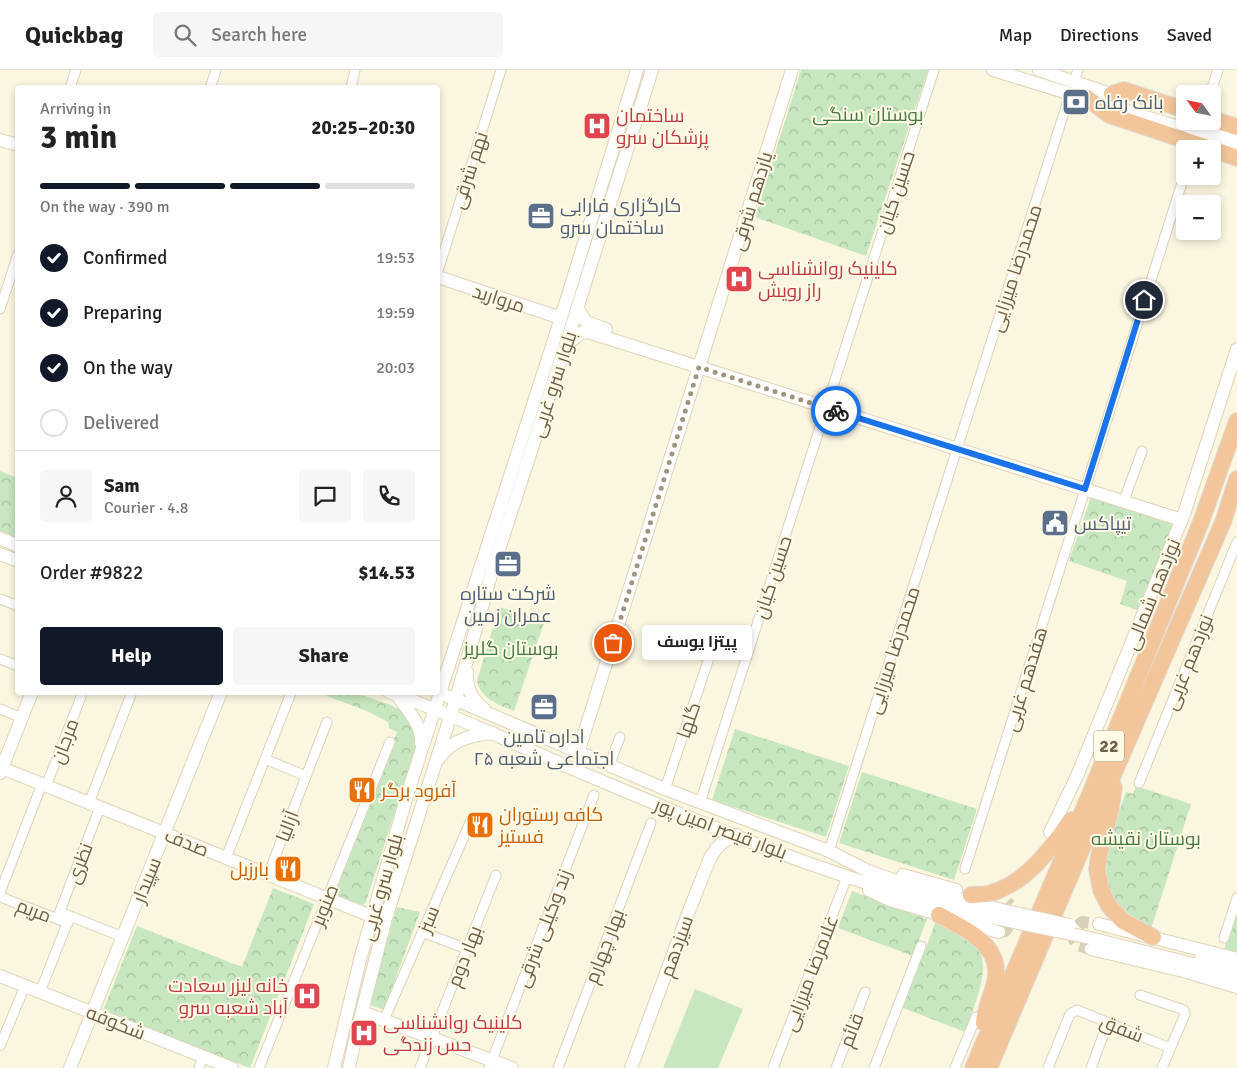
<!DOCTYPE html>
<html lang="en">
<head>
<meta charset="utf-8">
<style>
  body { margin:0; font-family:Signika,Cairo,sans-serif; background:#f6f6f6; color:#222; height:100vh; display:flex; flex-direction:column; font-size:19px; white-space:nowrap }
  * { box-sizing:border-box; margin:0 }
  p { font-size:16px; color:#767676 }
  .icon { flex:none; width:28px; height:28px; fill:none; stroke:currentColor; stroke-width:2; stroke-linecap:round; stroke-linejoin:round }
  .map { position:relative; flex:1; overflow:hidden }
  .sheet { position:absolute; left:15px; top:15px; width:425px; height:610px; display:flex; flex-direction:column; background:#fff; border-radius:5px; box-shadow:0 2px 8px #0003 }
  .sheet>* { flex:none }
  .needle { width:32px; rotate:303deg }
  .controls { position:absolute; left:1176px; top:15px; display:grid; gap:10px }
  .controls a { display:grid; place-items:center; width:45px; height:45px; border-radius:5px; background:#fff; box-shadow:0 2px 8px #0003; font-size:25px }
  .pin { position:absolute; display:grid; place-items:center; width:42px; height:42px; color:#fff; margin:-21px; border:2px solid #fff; border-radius:50%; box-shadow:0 1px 5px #0007 }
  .courier { position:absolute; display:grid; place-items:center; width:50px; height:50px; margin:-25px; border:4px solid #1a73e8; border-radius:50%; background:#fff; color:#222; box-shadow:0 1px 6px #0007 }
  .bubble { position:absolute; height:35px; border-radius:5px; background:#fff; box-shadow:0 2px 8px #0003; font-size:16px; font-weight:700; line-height:35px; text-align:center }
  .head em { font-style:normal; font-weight:700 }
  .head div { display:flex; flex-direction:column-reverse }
  .head { display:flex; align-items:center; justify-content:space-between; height:85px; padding:0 25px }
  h1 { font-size:32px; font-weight:700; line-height:38px }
  .bar { display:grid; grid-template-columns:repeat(4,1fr); gap:8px 5px; align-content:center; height:60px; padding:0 25px }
  .bar i { height:6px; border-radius:4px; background:#e0e0e0 }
  .bar .on { background:#111827 }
  .bar p { grid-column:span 4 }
  .line { display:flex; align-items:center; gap:12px; padding:0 25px; border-top:1px solid #e0e0e0 }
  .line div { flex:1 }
  .round { display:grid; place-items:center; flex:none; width:52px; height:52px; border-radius:5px; background:#f6f6f6 }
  ol { padding:0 25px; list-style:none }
  li { display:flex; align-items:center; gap:15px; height:55px }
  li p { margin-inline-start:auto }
  li .icon { padding:5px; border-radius:50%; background:#111827; color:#fff; stroke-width:4 }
  li:last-child { color:#767676 }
  li i { width:28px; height:28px; border:2px solid #e0e0e0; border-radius:50% }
  .action { display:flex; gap:10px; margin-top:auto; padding:10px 25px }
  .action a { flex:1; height:58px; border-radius:5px; background:#111827; color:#fff; font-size:20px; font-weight:700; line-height:58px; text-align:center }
  .action a+a { background:#f6f6f6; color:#222 }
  header { display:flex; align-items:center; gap:30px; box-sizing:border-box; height:70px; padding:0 25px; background:#fff; border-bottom:1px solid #e0e0e0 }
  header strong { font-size:24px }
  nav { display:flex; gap:28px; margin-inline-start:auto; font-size:18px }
  .search { width:350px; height:45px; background:#f6f6f6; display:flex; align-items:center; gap:12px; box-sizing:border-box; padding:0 18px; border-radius:5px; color:#767676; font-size:19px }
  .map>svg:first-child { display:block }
  .green { fill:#c7e7c0 }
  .park { fill:url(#park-crowns) }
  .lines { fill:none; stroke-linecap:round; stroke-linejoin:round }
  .secondary-tunnel { stroke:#d8d0ba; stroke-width:12; stroke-dasharray:12 6; stroke-linecap:butt }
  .street-casing { stroke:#dbd2bb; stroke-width:11 }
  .secondary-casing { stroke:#e0d4b8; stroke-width:14 }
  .highway-casing { stroke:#e2dfdb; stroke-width:18 }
  .street { stroke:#fff; stroke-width:9 }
  .secondary { stroke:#fff; stroke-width:12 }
  .highway { stroke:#f2c59a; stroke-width:16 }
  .secondary-bridge-casing { stroke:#e0d4b8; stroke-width:14; stroke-linecap:butt }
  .secondary-bridge { stroke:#fff; stroke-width:12 }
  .done { stroke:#a1947e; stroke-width:5; stroke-dasharray:0 9 }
  .route { stroke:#1a73e8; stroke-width:6 }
  .labels { text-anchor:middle; stroke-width:4; stroke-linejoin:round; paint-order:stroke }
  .shield { fill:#fefae6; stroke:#9b8e78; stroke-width:1 }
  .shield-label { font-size:18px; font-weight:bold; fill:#706049 }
  .service-label { font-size:19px; fill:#4e5e75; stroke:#fefae6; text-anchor:start }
  .park-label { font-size:19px; fill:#487b44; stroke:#fefae6 }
  .health-label { font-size:19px; fill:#be3a42; stroke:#fefae6; text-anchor:start }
  .street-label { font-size:19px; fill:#706049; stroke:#fefae6 }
  .food-label { font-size:19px; fill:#c56008; stroke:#fefae6; text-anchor:start }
</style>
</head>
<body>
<header>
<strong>Quickbag</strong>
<div class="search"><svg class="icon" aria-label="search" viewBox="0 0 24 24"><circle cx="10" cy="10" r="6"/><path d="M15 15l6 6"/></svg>Search here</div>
<nav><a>Map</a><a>Directions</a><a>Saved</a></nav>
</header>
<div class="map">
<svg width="1237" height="998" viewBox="0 0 1237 998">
  <defs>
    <pattern id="park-crowns" width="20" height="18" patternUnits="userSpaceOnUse" patternTransform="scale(1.25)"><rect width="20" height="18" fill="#c7e7c0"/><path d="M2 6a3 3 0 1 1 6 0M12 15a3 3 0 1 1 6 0" fill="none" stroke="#a6bf9e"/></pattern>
  </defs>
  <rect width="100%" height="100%" fill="#fbf6e0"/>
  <path class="green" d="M695,919l48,20 -25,59h-55z"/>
  <path class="park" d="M801,0h127l-62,186 -111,-39z
    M0,401l17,7v60l-17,-7z
    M1091,427l79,25 3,7 -31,83 -22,-8 7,-23 -58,-20z
    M499,537l46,13 -31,91c-15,-6 -33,-12 -37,-30z
    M319,623h37l35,12 13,7 14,28 -52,162 -3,3 -30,-10 3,-14 4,-2 57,-147 -8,-4 -1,-6 -19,-10z
    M735,659l114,37 -23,71 -114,-37z
    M862,702l115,37 -23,71 -115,-37z
    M1136,716l55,18 -40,125c-7,-4 -17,-8 -23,-13 -40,-34 -15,-84 -2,-124l7,2z
    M273,818l41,16 -64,164 -145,-56 -1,-4 33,-82 105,41z
    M852,821l75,28 -14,37 -75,-28z
    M397,837l23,5 -36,98 -16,-6z
    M1237,841v46l-14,-5z
    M936,851c13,7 30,14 40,25 18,20 -4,64 -11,86l-62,-24z"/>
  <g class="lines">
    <path class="secondary-tunnel" d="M999,862l6,-1 9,-12 -1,-11 -6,-6
      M1091,879l-14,-4 -3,-5 1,-11 7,-7 17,2"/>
    <defs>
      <path id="street" d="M1074,11l4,-11
        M70,18l6,-18
        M210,18l6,-18
        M351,18l4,-18
        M1210,24l8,-24
        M438,201l63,-201
        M0,239l18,-55
        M1126,425l16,-44
        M0,529l18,7
        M0,589l18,7
        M0,639l22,9
        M265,689l41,17
        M609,696l11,-29
        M1139,713l98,-241
        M42,714l-41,106 -1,5 3,3 65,25
        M46,716l35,-89
        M665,719l46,-137
        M89,733l43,-111
        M700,733l234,-733
        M829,781l241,-757
        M226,788l65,-165
        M965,799l220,-696
        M268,805l59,-153
        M65,844l58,23
        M57,849l43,-112
        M422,862l45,17
        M1224,868l13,-40
        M40,922l30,-76
        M1140,925l44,15 1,4 -23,54
        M384,950l88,-202
        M0,976l25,-60
        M199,998l4,-12
        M259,998l131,-326
        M420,998l76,-193
        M489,998l105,-273
        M558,998l93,-245
        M773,998l74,-191
        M836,998l29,-76
        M874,998l47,-122
        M955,998l21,-51
        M1048,998l22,-54 7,-4 93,38
        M1091,998l17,-46"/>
      <path id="secondary" d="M993,0l244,75
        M1039,0l80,27
        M1194,51l43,14
        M0,70l18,5
        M438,207l123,41
        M578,239l8,13 20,7
        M566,275l15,-12 7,-1 594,188
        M0,468l18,8
        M0,484l18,7
        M467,602c-1,15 5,28 17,37
        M389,622c72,25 140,59 210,88 130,55 262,109 400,139
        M438,622l227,97 164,62 39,20 51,18 83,21
        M397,625c9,13 26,31 24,48
        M578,683l214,-683
        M439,688c13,-18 32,-23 54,-25
        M2,698l369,148
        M0,703l32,-81
        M1050,762l27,-56 107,-262 53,-165
        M903,805l53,15
        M869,820l21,10 109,32
        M1099,854l138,35
        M1090,868l107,27 40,14
        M1091,879l92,22 54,16
        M1201,888l36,11
        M0,906l232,92
        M362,942l150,56
        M70,998l151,-376
        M334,998l27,-112 47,-164 153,-474 76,-248
        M349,998l7,-33 30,-117 70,-219 37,-131 80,-246 79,-252
        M631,998l58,-157 21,-53 6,-9 7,-7 14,-7"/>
      <path id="highway" d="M1112,24l12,-4 61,20
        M1087,28l22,17 102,34
        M1212,49l25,8
        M1212,79l25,9
        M1114,717l-3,22 -12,46 -2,14 4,21 8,16 14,15 30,16
        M971,825c7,-1 14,0 20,-2 35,-10 60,-44 80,-73
        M939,845c22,12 59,27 57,59 -1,16 -11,32 -12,49
        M973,998l117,-274 111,-272 36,-101
        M989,998l128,-302 106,-244 14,-43"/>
    </defs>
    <use href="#street" class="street-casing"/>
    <use href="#secondary" class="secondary-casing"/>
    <use href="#highway" class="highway-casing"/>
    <use href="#street" class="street"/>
    <use href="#secondary" class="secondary"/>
    <use href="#highway" class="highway"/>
    <defs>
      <path id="secondary-bridge" d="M1002,840l68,15
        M999,849l91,19"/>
    </defs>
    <use href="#secondary-bridge" class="secondary-bridge-casing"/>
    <use href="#secondary-bridge" class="secondary-bridge"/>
  </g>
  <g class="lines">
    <path class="done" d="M613,573l86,-276 137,44"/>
    <path class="route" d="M836,341l249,78 59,-189"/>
  </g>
  <defs>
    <symbol id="bank-square" viewBox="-11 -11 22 22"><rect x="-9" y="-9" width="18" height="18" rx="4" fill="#5c6f8a" stroke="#fefae6"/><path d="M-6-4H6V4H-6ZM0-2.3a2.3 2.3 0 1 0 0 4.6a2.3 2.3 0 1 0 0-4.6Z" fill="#fff"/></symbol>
    <symbol id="hospital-square" viewBox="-11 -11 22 22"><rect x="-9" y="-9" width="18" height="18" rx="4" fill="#e0444e" stroke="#fefae6"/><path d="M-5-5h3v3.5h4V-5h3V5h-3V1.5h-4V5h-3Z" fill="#fff"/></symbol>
    <symbol id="office-square" viewBox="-11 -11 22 22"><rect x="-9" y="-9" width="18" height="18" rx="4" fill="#5c6f8a" stroke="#fefae6"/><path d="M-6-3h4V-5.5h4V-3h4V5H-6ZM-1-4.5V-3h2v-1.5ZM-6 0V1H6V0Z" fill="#fff"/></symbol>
    <symbol id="civic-square" viewBox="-11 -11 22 22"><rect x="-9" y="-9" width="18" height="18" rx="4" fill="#5c6f8a" stroke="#fefae6"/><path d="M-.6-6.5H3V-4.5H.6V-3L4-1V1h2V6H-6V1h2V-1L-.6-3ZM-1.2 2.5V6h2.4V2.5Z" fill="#fff"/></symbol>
    <symbol id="restaurant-square" viewBox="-11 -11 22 22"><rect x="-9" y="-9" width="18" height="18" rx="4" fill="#e8710a" stroke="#fefae6"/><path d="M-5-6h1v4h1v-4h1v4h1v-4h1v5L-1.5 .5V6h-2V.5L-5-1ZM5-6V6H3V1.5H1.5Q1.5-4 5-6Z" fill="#fff"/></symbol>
  </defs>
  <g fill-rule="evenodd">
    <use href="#bank-square" x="1060" y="16" width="32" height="32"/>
    <use href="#hospital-square" x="581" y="40" width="32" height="32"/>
    <use href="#office-square" x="525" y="130" width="32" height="32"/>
    <use href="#hospital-square" x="723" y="193" width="32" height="32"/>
    <use href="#civic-square" x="1039" y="437" width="32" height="32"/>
    <use href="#office-square" x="492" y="478" width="32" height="32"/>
    <use href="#office-square" x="528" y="621" width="32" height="32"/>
    <use href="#restaurant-square" x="346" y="704" width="32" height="32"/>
    <use href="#restaurant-square" x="464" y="739" width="32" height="32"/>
    <use href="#restaurant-square" x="272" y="783" width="32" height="32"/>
    <use href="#hospital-square" x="291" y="910" width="32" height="32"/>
    <use href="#hospital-square" x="348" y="947" width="32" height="32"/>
  </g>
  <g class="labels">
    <rect class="shield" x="1094" y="660.5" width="30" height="31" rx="4"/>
    <g class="shield-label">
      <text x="1109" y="682">22</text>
    </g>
    <g class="service-label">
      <text x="1095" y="39">بانک رفاه</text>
      <text x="560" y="142">کارگزاری فارابی<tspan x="560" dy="22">ساختمان سرو</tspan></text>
      <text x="1074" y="460">تیپاکس</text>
      <text x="508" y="530" text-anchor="middle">شرکت ستاره<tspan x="508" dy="22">عمران زمین</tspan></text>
      <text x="544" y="673" text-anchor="middle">اداره تامین<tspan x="544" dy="22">اجتماعی شعبه ۲۵</tspan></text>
    </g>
    <g class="park-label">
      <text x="868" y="51">بوستان سنگی</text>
      <text x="511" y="585">بوستان گلریز</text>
      <text x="1146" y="775">بوستان نقیشه</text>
    </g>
    <g class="health-label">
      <text x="616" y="52">ساختمان<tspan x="616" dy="22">پزشکان سرو</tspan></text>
      <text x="758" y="205">کلینیک روانشناسی<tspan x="758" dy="22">راز رویش</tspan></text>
      <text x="288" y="922" text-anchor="end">خانه لیزر سعادت<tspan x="288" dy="22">آباد شعبه سرو</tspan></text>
      <text x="383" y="959">کلینیک روانشناسی<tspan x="383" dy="22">حس زندگی</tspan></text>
    </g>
    <g class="street-label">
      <text transform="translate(469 100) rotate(-72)" y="7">نهم شرقی</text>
      <text transform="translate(895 122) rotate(-72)" y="7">حسین کیان</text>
      <text transform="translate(751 131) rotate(-73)" y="7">یازدهم شرقی</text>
      <text transform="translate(1015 198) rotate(-72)" y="7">محمدرضا میرزایی</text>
      <text transform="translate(499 228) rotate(18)" y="7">مروارید</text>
      <text transform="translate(553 314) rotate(-72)" y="7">بلوار سرو غربی</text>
      <text transform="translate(772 507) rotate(-72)" y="7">حسین کیان</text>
      <text transform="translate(1152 524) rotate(-68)" y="7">نوزدهم شمالی</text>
      <text transform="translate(893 580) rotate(-72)" y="7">محمدرضا میرزایی</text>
      <text transform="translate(1188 592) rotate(-68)" y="7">نوزدهم غربی</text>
      <text transform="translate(1025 609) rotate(-73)" y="7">هفدهم غربی</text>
      <text transform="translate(688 650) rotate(-71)" y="7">گلها</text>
      <text transform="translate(64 671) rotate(-69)" y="7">مرجان</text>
      <text transform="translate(287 756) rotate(-69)" y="7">آزالیا</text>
      <text transform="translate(721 758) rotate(21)" y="7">بلوار قیصر امین پور</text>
      <text transform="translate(187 772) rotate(22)" y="7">صدف</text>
      <text transform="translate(79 793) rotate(-69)" y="7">نظری</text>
      <text transform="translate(146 810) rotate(-68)" y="7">سپیدار</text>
      <text transform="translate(381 817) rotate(-74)" y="7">بلوار سرو غربی</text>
      <text transform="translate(324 835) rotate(-68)" y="7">صنوبر</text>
      <text transform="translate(34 840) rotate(21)" y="7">مریم</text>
      <text transform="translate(428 849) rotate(-67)" y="7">سبز</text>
      <text transform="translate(543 858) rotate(-69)" y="7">زند وکیلی شرقی</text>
      <text transform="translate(604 876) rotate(-69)" y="7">بهار چهارم</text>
      <text transform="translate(676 876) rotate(-70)" y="7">سیزدهم</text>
      <text transform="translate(464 886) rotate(-69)" y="7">بهار دوم</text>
      <text transform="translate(810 903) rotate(-69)" y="7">غلامرضا میرزایی</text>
      <text transform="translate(116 952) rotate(22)" y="7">شکوفه</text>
      <text transform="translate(1122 958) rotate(22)" y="7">شفق</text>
      <text transform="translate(851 960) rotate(-69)" y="7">قائم</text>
    </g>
    <g class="food-label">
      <text x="381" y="727">آفرود برگر</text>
      <text x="499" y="751">کافه رستوران<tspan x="499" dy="22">فستیز</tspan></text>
      <text x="269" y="806" text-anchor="end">بارزیل</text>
    </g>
  </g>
</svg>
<div class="controls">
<a><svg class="needle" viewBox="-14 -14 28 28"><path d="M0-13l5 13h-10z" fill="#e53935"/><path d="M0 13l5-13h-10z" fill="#767676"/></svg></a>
<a>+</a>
<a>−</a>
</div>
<div class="pin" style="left:613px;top:573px;background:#ea580c"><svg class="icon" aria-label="bag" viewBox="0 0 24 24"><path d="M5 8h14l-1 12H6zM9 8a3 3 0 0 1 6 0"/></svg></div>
<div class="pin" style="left:1144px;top:230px;background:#1f2937"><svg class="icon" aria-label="home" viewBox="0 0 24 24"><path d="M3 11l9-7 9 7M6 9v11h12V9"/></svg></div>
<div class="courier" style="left:836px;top:341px"><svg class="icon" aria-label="bike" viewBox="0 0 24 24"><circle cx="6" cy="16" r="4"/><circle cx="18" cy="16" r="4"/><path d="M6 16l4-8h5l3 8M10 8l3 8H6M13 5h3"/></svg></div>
<div class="bubble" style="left:642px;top:555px;width:110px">پیتزا یوسف</div>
<section class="sheet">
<div class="head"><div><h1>3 min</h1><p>Arriving in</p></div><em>20:25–20:30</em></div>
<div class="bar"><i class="on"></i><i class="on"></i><i class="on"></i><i></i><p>On the way · 390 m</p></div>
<ol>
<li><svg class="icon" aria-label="check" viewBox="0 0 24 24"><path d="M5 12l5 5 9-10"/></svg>Confirmed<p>19:53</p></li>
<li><svg class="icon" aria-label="check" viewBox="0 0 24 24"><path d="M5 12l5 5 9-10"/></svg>Preparing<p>19:59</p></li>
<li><svg class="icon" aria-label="check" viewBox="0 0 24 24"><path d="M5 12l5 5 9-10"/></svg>On the way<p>20:03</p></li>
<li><i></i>Delivered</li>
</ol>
<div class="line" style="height:90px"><a class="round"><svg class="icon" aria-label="person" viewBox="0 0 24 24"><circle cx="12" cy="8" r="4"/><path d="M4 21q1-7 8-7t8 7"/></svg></a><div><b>Sam</b><p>Courier · 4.8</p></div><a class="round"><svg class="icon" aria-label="chat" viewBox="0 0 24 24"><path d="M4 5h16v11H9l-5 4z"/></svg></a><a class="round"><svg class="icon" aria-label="phone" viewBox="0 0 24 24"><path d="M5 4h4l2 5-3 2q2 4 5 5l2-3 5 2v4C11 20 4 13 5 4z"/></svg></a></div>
<div class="line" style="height:65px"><div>Order #9822</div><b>$14.53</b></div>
<div class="action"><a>Help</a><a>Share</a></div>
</section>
</div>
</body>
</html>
